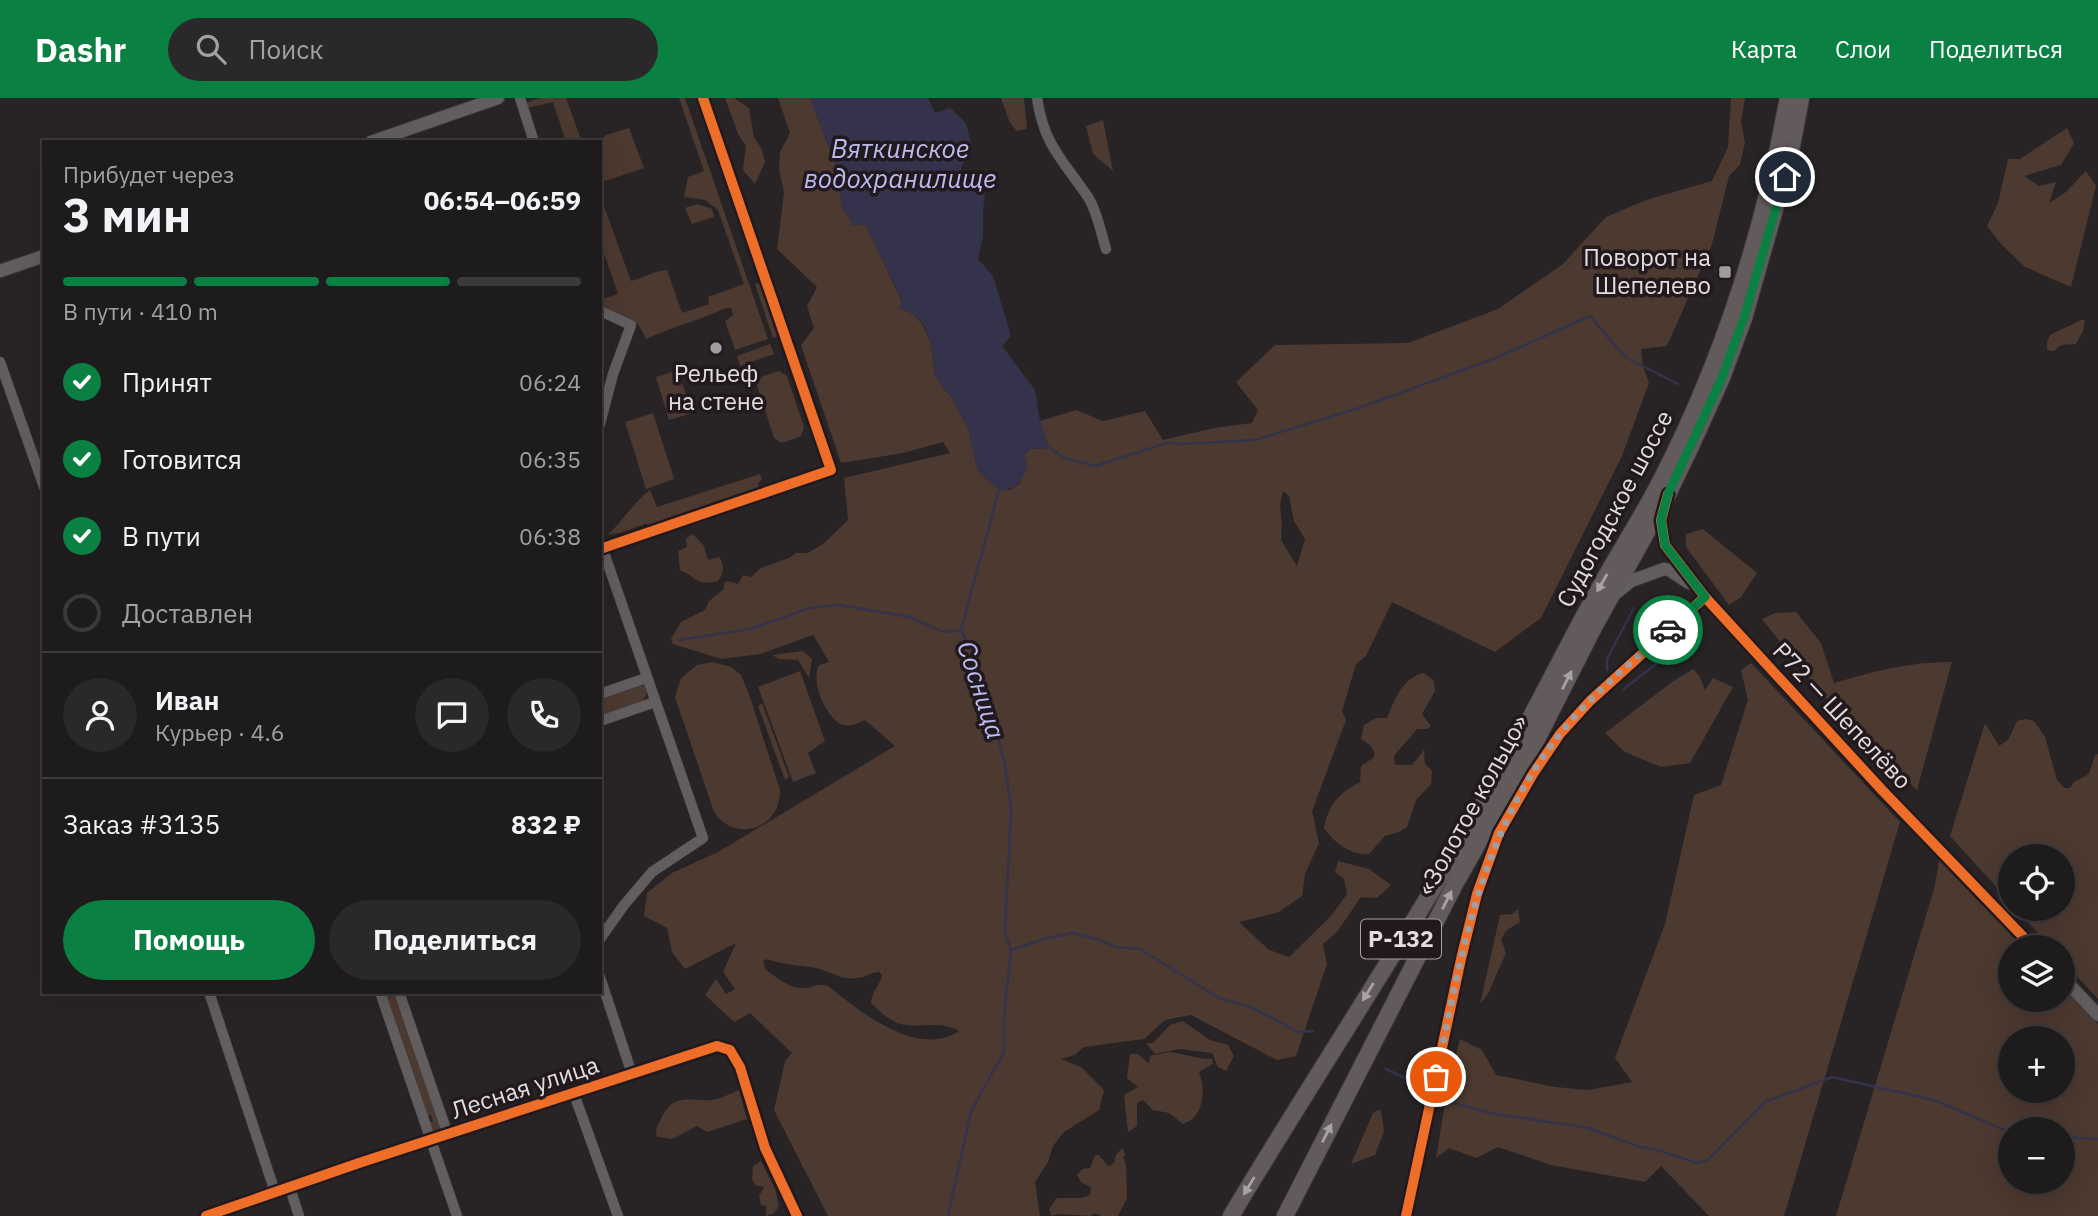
<!DOCTYPE html>
<html lang="ru">
<head>
<meta charset="utf-8">
<style>
  body { margin:0; font-family:"IBM Plex Sans",sans-serif; background:#2b2829; color:#f1f3f6; height:100vh; display:flex; flex-direction:column; font-size:26px; white-space:nowrap }
  * { box-sizing:border-box; margin:0 }
  p { font-size:23px; color:#a1a1a3 }
  .icon { flex:none; width:38px; height:38px; fill:none; stroke:currentColor; stroke-width:2; stroke-linecap:round; stroke-linejoin:round }
  .map { position:relative; flex:1; overflow:hidden }
  .sheet { position:absolute; left:42px; top:42px; width:560px; height:854px; display:flex; flex-direction:column; background:#1e1b1c; border-radius:0px; box-shadow:0 7px 28px #0002,0 0 0 2px #3c393b }
  .sheet>* { flex:none }
  .buttons { position:absolute; left:1998px; top:746px; display:grid; gap:14px }
  .buttons a { display:grid; place-items:center; width:77px; height:77px; border-radius:50%; background:#1e1b1c; box-shadow:0 7px 28px #0002,0 0 0 2px #3c393b; font-size:35px }
  .pin { position:absolute; display:grid; place-items:center; width:60px; height:60px; color:#fff; margin:-30px; border:4px solid #fff; border-radius:50%; box-shadow:0 2px 7px #0007 }
  .courier { position:absolute; display:grid; place-items:center; width:70px; height:70px; margin:-35px; border:5px solid #0b8043; border-radius:50%; background:#fff; color:#222; box-shadow:0 2px 9px #0007 }
  .summary em { font-style:normal; font-weight:700 }
  .summary div { display:flex; flex-direction:column-reverse }
  .summary { display:flex; align-items:center; justify-content:space-between; height:119px; padding:0 21px }
  h1 { font-size:46px; font-weight:700; line-height:52px }
  .bar { display:grid; grid-template-columns:repeat(4,1fr); gap:10px 7px; align-content:center; height:84px; padding:0 21px }
  .bar i { height:9px; border-radius:5px; background:#3c393b }
  .bar .on { background:#0b8043 }
  .bar p { grid-column:span 4 }
  .line { display:flex; align-items:center; gap:18px; padding:0 21px; border-top:2px solid #3c393b }
  .line div { flex:1 }
  .round { display:grid; place-items:center; flex:none; width:74px; height:74px; border-radius:37px; background:#2b2829 }
  ol { padding:0 21px; list-style:none }
  li { display:flex; align-items:center; gap:21px; height:77px }
  li p { margin-inline-start:auto }
  li .icon { padding:7px; border-radius:50%; background:#0b8043; color:#fff; stroke-width:4 }
  li:last-child { color:#a1a1a3 }
  li i { width:38px; height:38px; border:4px solid #3c393b; border-radius:50% }
  .primary-button { display:flex; gap:14px; margin-top:auto; padding:14px 21px }
  .primary-button a { flex:1; height:80px; border-radius:42px; background:#0b8043; color:#fff; font-size:28px; font-weight:700; line-height:80px; text-align:center }
  .primary-button a+a { background:#2b2829; color:#f1f3f6 }
  header { display:flex; align-items:center; gap:42px; box-sizing:border-box; height:98px; padding:0 35px; background:#0b8043; color:#fff }
  header strong { font-size:33px }
  nav { display:flex; gap:38px; margin-inline-start:auto; font-size:24px }
  .search { width:490px; height:63px; background:#2b2829; display:flex; align-items:center; gap:18px; box-sizing:border-box; padding:0 24px; border-radius:38px; color:#a1a1a3; font-size:26px }
  .map>svg:first-child { display:block }
  .green { fill:#4c3930; fill-rule:evenodd }
  .water { fill:#34334b }
  .lines { fill:none; stroke-linecap:round; stroke-linejoin:round }
  .stream { stroke:#34334b; stroke-width:2.5 }
  .minor-casing { stroke:#433f41; stroke-width:11 }
  .tertiary-casing { stroke:#433f41; stroke-width:14 }
  .primary-casing { stroke:#433f41; stroke-width:18 }
  .minor { stroke:#625e60; stroke-width:10 }
  .tertiary { stroke:#625e60; stroke-width:12 }
  .primary { stroke:#635a5c; stroke-width:16 }
  .cycleway-casing { stroke:#21191d; stroke-width:15 }
  .cycleway { stroke:#ee6e29; stroke-width:10 }
  .oneway { fill:#a9a2a4 }
  .done { stroke:#a19c9e; stroke-width:7; stroke-dasharray:0 12.6 }
  .route { stroke:#0b8043; stroke-width:9 }
  .poi-dot { fill:#a19c9e; stroke:#21191d; stroke-width:2.5 }
  .labels { text-anchor:middle; stroke-width:7; stroke-linejoin:round; paint-order:stroke }
  .shield { fill:#21191d; stroke:#a8a2a5; stroke-width:2 }
  .shield-label { font-size:23px; font-weight:bold; fill:#e2dddf }
  .poi-label { font-size:24px; fill:#e2dddf; stroke:#21191d; text-anchor:end }
  .street-label { font-size:24px; fill:#e2dddf; stroke:#21191d }
  .water-label { font-size:26px; font-style:italic; fill:#bbbbf0; stroke:#21191d }
</style>
</head>
<body>
<header>
<strong>Dashr</strong>
<div class="search"><svg class="icon" aria-label="search" viewBox="0 0 24 24"><circle cx="10" cy="10" r="6"/><path d="M15 15l6 6"/></svg>Поиск</div>
<nav><a>Карта</a><a>Слои</a><a>Поделиться</a></nav>
</header>
<div class="map">
<svg width="2098" height="1118" viewBox="0 0 2098 1118">
  <rect width="100%" height="100%" fill="#282426"/>
  <path class="green" d="M540,0h26l16,44h-16l-13,-40 -26,6 -2,-5z
    M679,0h6l83,241 -33,11 -10,-29 8,-6 -2,-7h-5c-26,12 -54,19 -80,31l-8,-15 -38,-19v-5l18,-6 -18,-52v-47l31,86c13,-3 22,-10 36,-11l15,43 27,-9 -1,-7 36,-13 -26,-74 -13,-10 -21,-3 4,-20 16,-6z
    M725,0h9l15,10 5,29 8,13 3,12 -10,22 -12,-14 3,-24 -8,-12z
    M778,0h32l30,78 1,29 10,15v5l10,-1 5,2 36,75 21,24 8,18 4,33 18,24 15,28 10,43 21,19h11l10,-7 4,-28 6,-6 19,-1 -9,-27 36,-11 27,11 42,-10 18,29 51,-12 38,-5 6,-13 -22,-28 39,-37 133,-2 90,-34 65,-45 43,-47 40,-17 66,-19 16,-34 3,-49h14l-4,23 4,22 -5,22 -11,11 -17,68 -45,102 -26,3 2,18 6,16 -27,73 -81,162 -46,34 -103,-50 -26,54 -10,8 -14,47 4,9 -34,91 7,32 -14,31 -3,22 -23,16 -40,10 30,28 20,7 42,-41 16,-22 -3,-15 -9,-7 3,-11 31,8 22,16 -14,13 -16,-1 -24,35 -14,12 4,20 -31,92 -19,4 -86,-45 -26,5 -21,19 -60,8 -9,8 -14,4 20,8 23,23 -5,20 -35,22 -11,14 -5,16 -13,20 5,34h-212l-54,-106 11,-49 7,-8 -42,-40 -16,9 -29,-27 11,-16 10,15 9,-5 -12,-17 13,-29 -51,26 -13,-17 -5,-24 -23,-12 3,-23 25,-20 46,-21 177,-106 -30,-26c-7,3 -14,7 -21,5 -18,-4 -34,-45 -25,-60l10,-3 -16,-27 -53,19 -39,5 -48,-15 -2,-5 10,-17 24,-12 4,-9 15,-12v-6l3,-2 11,3 5,-9 8,2 10,-9 28,-10 7,-5h12l15,-9 25,-24 -4,-42 106,-25 -7,-11 -40,11 -62,10 -40,-118 13,-17 -7,-22 10,-19 -40,-38 7,-57 -5,-23 1,-17 10,-19zM1283,393l6,5 5,25 11,18 -8,27 -16,-26 1,-15 -2,-20zM767,861c17,6 32,6 49,9 15,3 25,13 42,10 8,-1 13,-6 21,-6l3,3c-2,10 -11,18 -11,28 7,6 14,14 22,18 21,11 44,-3 66,10 -42,28 -99,-20 -131,-45 -9,-3 -12,0 -22,2 -15,2 -29,-10 -41,-19l-2,-8z
    M1001,0h23l3,31 -10,2 -7,-8z
    M1103,22l10,51 -20,-17 -7,-28z
    M629,30l15,40 -42,14 -3,-40 7,-7z
    M2067,30l7,15 -13,22 -37,11 15,10 17,-4 -7,21 17,-11 20,-21 10,15 -25,101 -46,-20 -24,-23 -14,-18 11,-23 10,-44h12z
    M697,106l15,5 2,8 -22,7 -7,-16z
    M760,185l19,53 -6,2 -18,-54z
    M2081,222h4l-2,11 -7,13 -15,1 -7,6 -7,-1v-8l3,-7z
    M770,246l4,10 -34,12 -3,-10z
    M678,272l14,43 -23,7 -13,-43z
    M779,273l8,5 17,51 -3,9 -19,7 -8,-5 -17,-53 4,-8z
    M653,315l21,66 -28,10 -21,-67z
    M760,376l2,5 -4,4 2,8 -113,37v-5l-24,9 -15,3c15,-15 25,-32 42,-45l7,17z
    M1703,431l54,44 -16,24 -12,8 -43,-58v-13z
    M693,436l11,12 4,14 11,-3c6,10 5,15 -1,24 -24,5 -19,-3 -38,-11l-2,-19 9,-4 -1,-9z
    M1796,514l25,31 13,40c41,-12 75,-21 118,-21l-35,128 -83,-81 -72,-90 13,-6z
    M803,553l9,8 -3,19 -11,-18 -19,-1 -7,-4z
    M712,564l19,5 10,8 9,22 30,93c1,38 -44,55 -66,22l-39,-115 6,-19 16,-13z
    M1751,565l149,159 -116,394h-75l-48,-50 -16,16 -94,-17 -53,-18 -22,11 -27,-10 -13,10 11,-68 13,-51 22,11 14,25 59,12 33,3 44,-8 -17,-24 50,-134 29,-129 27,-10 27,-85 -7,-30z
    M1693,571l6,6 6,15 8,-12 20,9 -43,76 -29,4 -36,-15 -20,-19 67,-51z
    M800,573l25,70 -17,12 8,20 -23,9 -35,-95z
    M1424,575l10,8 1,10 -13,23 9,12 -4,3h-10l-23,27 1,9h17l12,-15 1,14 7,7 -1,13 -15,16 -9,27 -8,5 -14,4 -16,18c-17,2 -36,-12 -45,-26 6,-26 13,-33 36,-46l1,-16 12,-8 2,-4 -5,-9 -9,-6 3,-14 12,-7h11c8,-19 15,-40 37,-45z
    M638,585l7,2c9,23 -29,29 -45,34v-23z
    M762,605l27,74 -4,3 -27,-74z
    M2025,621l9,2 11,16 12,43 7,8h6l4,-6 15,-8 6,-19 3,-1v245l-35,-38v-14h-13l-34,-39h47v-52h-52v47l-61,-67 35,-113 14,23 9,-6 9,-19z
    M1940,759l84,90h-13v52h52v-11l35,36v192h-262l98,-327zM2011,940h52v52h-52zM2011,1031h52v52h-52z
    M1518,811l2,13 -13,8 -6,9 5,14 -18,41 -8,10 20,-89 12,-1z
    M385,894h12l46,136 -4,7 -8,-6 -2,-6 4,-2 -2,-6 -4,1z
    M1183,923l27,19 18,5 6,11 -8,15 -8,-4 -6,-14 -32,-4 -25,5 -9,-11h7l17,-18z
    M1170,954c15,2 27,7 42,7l1,5 -14,8c7,18 5,46 -16,52l-14,-11 -16,-3 -10,-10 -6,3v23l-9,6 -4,-37 14,-8 -11,-9 3,-24h8l11,10 1,-8z
    M739,992l8,29 -40,13 -10,-6 -25,13 -15,-2c-2,-8 0,-9 3,-16 13,-30 28,-19 52,-21 9,-1 19,-7 27,-10z
    M1378,1012l3,1 3,20 -9,24 -24,9 22,-51z
    M1122,1050l4,7 -3,2 3,8 1,33 -9,18h-17l-7,-3 -3,3 -31,-2 -9,2 -2,-7 8,-11h24l9,-3 1,-8 -10,-5 -4,-7 5,-6 8,-1 5,-13h4l9,11 6,-3 2,-8z
    M761,1063l14,28 4,17 -5,7 -8,3v-10l-5,-1 -2,-9 5,-9 -9,-2 -3,-6 1,-13z"/>
  <path class="water" d="M810,0h118l7,15 15,-5 16,15 6,24 -11,21v24l11,-6 13,6 -2,20v24l-5,23 15,17 18,60 -9,10 33,44 5,31 9,27 -19,1 -6,6 4,13c-7,13 -12,23 -29,22l-21,-19 -10,-43 -15,-28 -18,-24 -4,-33 -7,-18 -8,-9 -17,-8 3,-8 -36,-74 -5,-2 -10,2v-7l-10,-14 -1,-29z"/>
  <g class="lines">
    <path class="stream" d="M1048,349l16,11 31,8 75,-24 12,2 73,-4 104,-32 134,-49 97,-43 35,41 53,27
      M679,542l72,-11 58,-21 31,-3 70,12 33,15 17,-2
      M1607,572v-11l27,-51
      M1624,591l77,-60
      M1011,852l36,-12 26,-5 29,8 14,6 24,2 79,49 34,10 45,24 15,-1
      M1386,971l29,14
      M1454,1005l36,10 98,15 52,19 14,2 43,14 11,-3 57,-58 67,-25 102,23 77,33
      M2063,1039l35,2
      M948,1118l23,-105 33,-59v-35l7,-67 -6,-17 6,-124 -6,-45 -27,-97 -17,-37 38,-140"/>
    <defs>
      <path id="minor" d="M520,0l14,44
        M1037,0c7,48 26,62 51,99 9,14 13,36 18,52
        M600,213l31,14 -18,49 -13,50
        M0,264l44,125
        M600,451l231,-79 -128,-372
        M600,596l46,-16
        M600,623l55,-19
        M600,841l24,-34 28,-33 51,-34 -102,-294
        M600,879l32,97
        M209,894l66,200
        M380,894l77,224
        M399,894l49,143
        M574,996l44,122
        M290,1090l9,28
        M206,1118l153,-53 358,-117 13,4 10,17 25,81 32,68
        M1406,1118l55,-257 16,-65 22,-61 34,-59 27,-40 30,-33 115,-104"/>
      <path id="tertiary" d="M371,44l127,-44
        M0,173l44,-15
        M1665,409l-4,13 4,25 40,52 177,193 151,157
        M1616,495l15,-12 33,-12 5,1 20,13
        M2063,880l35,37"/>
      <path id="primary" d="M1231,1118c91,-152 190,-299 275,-453 30,-54 57,-109 86,-162 22,-41 48,-80 69,-121 61,-118 103,-251 127,-382
        M1285,1118l170,-332 81,-143 59,-116 73,-131 23,-48 30,-66 23,-62 46,-162 11,-58"/>
    </defs>
    <use href="#minor" class="minor-casing"/>
    <use href="#tertiary" class="tertiary-casing"/>
    <use href="#primary" class="primary-casing"/>
    <use href="#minor" class="minor"/>
    <use href="#tertiary" class="tertiary"/>
    <use href="#primary" class="primary"/>
    <defs>
      <path id="cycleway" d="M1668,396l-7,26 4,25 40,52 177,193 151,157
        M600,451l231,-79 -128,-372
        M206,1118l153,-53 358,-117 13,4 10,17 25,81 32,68
        M1406,1118l55,-257 16,-65 22,-61 34,-59 27,-40 30,-33 115,-104"/>
    </defs>
    <use href="#cycleway" class="cycleway-casing"/>
    <use href="#cycleway" class="cycleway"/>
  </g>
  <defs><path id="oneway-solid" d="M-6-.8H1V-3.2L6.5 0L1 3.2V.8H-6Z" transform="scale(1.75)"/></defs>
  <g class="oneway">
    <use href="#oneway-solid" transform="translate(1602 485) rotate(120)"/>
    <use href="#oneway-solid" transform="translate(1567 582) rotate(-63)"/>
    <use href="#oneway-solid" transform="translate(1447 802) rotate(-63)"/>
    <use href="#oneway-solid" transform="translate(1368 894) rotate(122)"/>
    <use href="#oneway-solid" transform="translate(1327 1035) rotate(-63)"/>
    <use href="#oneway-solid" transform="translate(1249 1088) rotate(121)"/>
  </g>
  <g class="lines">
    <path class="done" d="M1436,979c26,-123 43,-241 124,-343 31,-39 71,-71 108,-104"/>
    <path class="route" d="M1668,532l37,-33 -40,-52 -4,-25 7,-26 53,-114 23,-62 41,-141"/>
  </g>
  <g class="poi-dot">
    <rect x="1718" y="167" width="14" height="14" rx="3.5"/>
    <circle cx="716" cy="250" r="7"/>
  </g>
  <g class="labels">
    <rect class="shield" x="1361" y="821.5" width="80" height="39" rx="5"/>
    <g class="shield-label">
      <text x="1401" y="849">Р-132</text>
    </g>
    <g class="poi-label">
      <text x="1711" y="168">Поворот на<tspan x="1711" dy="28">Шепелево</tspan></text>
      <text x="716" y="284" text-anchor="middle">Рельеф<tspan x="716" dy="28">на стене</tspan></text>
    </g>
    <g class="street-label">
      <text transform="translate(1615 411) rotate(-62)" y="8">Судогодское шоссе</text>
      <text transform="translate(1842 618) rotate(47)" y="8">Р72 — Шепелёво</text>
      <text transform="translate(1473 707) rotate(-61)" y="8">«Золотое кольцо»</text>
      <text transform="translate(525 990) rotate(-18)" y="8">Лесная улица</text>
    </g>
    <g class="water-label">
      <text x="900" y="60">Вяткинское<tspan x="900" dy="30">водохранилище</tspan></text>
      <text transform="translate(981 592) rotate(72)" y="9">Сосница</text>
    </g>
  </g>
</svg>
<div class="buttons">
<a><svg class="icon" aria-label="locate" viewBox="0 0 24 24"><circle cx="12" cy="12" r="6"/><path d="M12 2v4M12 18v4M2 12h4M18 12h4"/></svg></a>
<a><svg class="icon" aria-label="layers" viewBox="0 0 24 24"><path d="M12 4l9 5-9 5-9-5zM3 14l9 5 9-5"/></svg></a>
<a>+</a>
<a>−</a>
</div>
<div class="pin" style="left:1436px;top:979px;background:#ea580c"><svg class="icon" aria-label="bag" viewBox="0 0 24 24"><path d="M5 8h14l-1 12H6zM9 8a3 3 0 0 1 6 0"/></svg></div>
<div class="pin" style="left:1785px;top:79px;background:#1f2937"><svg class="icon" aria-label="home" viewBox="0 0 24 24"><path d="M3 11l9-7 9 7M6 9v11h12V9"/></svg></div>
<div class="courier" style="left:1668px;top:532px"><svg class="icon" aria-label="car" viewBox="0 0 24 24"><path d="M5 17H2v-5l4-1 3-4h7l3 4 3 1v5h-3M9 17h6M6 11h13"/><circle cx="7" cy="17" r="2"/><circle cx="17" cy="17" r="2"/></svg></div>
<section class="sheet">
<div class="summary"><div><h1>3 мин</h1><p>Прибудет через</p></div><em>06:54–06:59</em></div>
<div class="bar"><i class="on"></i><i class="on"></i><i class="on"></i><i></i><p>В пути · 410 m</p></div>
<ol>
<li><svg class="icon" aria-label="check" viewBox="0 0 24 24"><path d="M5 12l5 5 9-10"/></svg>Принят<p>06:24</p></li>
<li><svg class="icon" aria-label="check" viewBox="0 0 24 24"><path d="M5 12l5 5 9-10"/></svg>Готовится<p>06:35</p></li>
<li><svg class="icon" aria-label="check" viewBox="0 0 24 24"><path d="M5 12l5 5 9-10"/></svg>В пути<p>06:38</p></li>
<li><i></i>Доставлен</li>
</ol>
<div class="line" style="height:126px"><a class="round"><svg class="icon" aria-label="person" viewBox="0 0 24 24"><circle cx="12" cy="8" r="4"/><path d="M4 21q1-7 8-7t8 7"/></svg></a><div><b>Иван</b><p>Курьер · 4.6</p></div><a class="round"><svg class="icon" aria-label="chat" viewBox="0 0 24 24"><path d="M4 5h16v11H9l-5 4z"/></svg></a><a class="round"><svg class="icon" aria-label="phone" viewBox="0 0 24 24"><path d="M5 4h4l2 5-3 2q2 4 5 5l2-3 5 2v4C11 20 4 13 5 4z"/></svg></a></div>
<div class="line" style="height:91px"><div>Заказ #3135</div><b>832 ₽</b></div>
<div class="primary-button"><a>Помощь</a><a>Поделиться</a></div>
</section>
</div>
</body>
</html>
